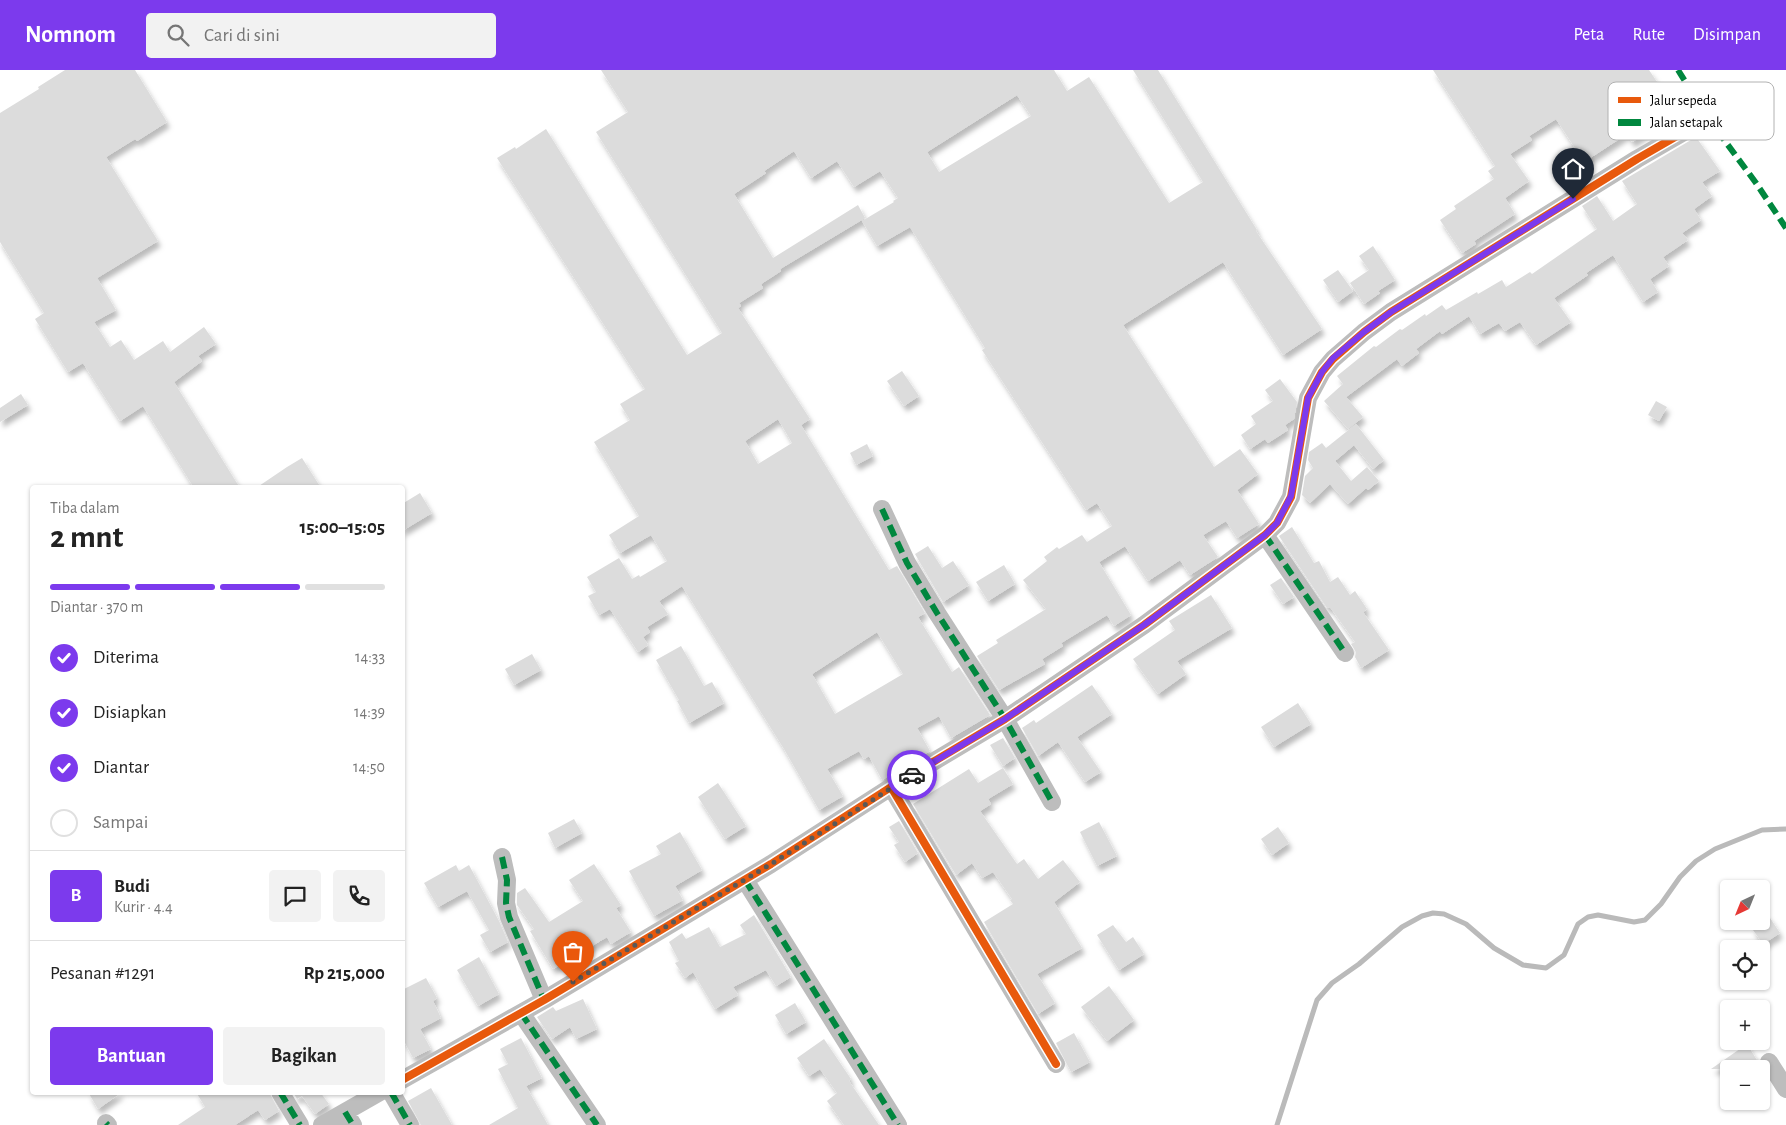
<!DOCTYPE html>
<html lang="id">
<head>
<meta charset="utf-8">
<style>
  body { margin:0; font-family:"Alegreya Sans",sans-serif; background:#f2f2f2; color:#222; height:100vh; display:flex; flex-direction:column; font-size:19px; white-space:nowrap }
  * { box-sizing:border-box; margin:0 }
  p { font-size:16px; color:#767676 }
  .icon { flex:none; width:28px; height:28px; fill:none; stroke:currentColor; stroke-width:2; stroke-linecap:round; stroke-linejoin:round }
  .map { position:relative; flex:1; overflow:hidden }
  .sheet { position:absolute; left:30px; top:415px; width:375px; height:610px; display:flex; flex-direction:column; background:#fff; border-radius:5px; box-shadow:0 1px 4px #0004 }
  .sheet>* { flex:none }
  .needle { width:32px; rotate:223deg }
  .buttons { position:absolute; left:1720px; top:810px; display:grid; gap:10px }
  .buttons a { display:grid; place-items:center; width:50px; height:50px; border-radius:5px; background:#fff; box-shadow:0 1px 4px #0004; font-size:25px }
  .pin { position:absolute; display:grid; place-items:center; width:42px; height:42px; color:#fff; margin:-51px -21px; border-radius:50% 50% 50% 0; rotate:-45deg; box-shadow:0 0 5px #0007 }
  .pin .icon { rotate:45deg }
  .courier { position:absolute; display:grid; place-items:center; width:50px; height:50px; margin:-25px; border:4px solid #7c3aed; border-radius:50%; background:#fff; color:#222; box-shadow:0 1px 6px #0007 }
  .overview em { font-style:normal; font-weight:700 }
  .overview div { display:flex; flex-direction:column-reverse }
  .overview { display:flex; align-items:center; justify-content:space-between; height:85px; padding:0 20px }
  h1 { font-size:32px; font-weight:700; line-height:38px }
  .bar { display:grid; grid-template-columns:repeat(4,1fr); gap:8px 5px; align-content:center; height:60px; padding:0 20px }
  .bar i { height:6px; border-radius:4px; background:#e0e0e0 }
  .bar .selected { background:#7c3aed }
  .bar p { grid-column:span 4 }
  .line { display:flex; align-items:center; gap:12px; padding:0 20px; border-top:1px solid #e0e0e0 }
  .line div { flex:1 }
  .round { display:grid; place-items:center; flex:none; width:52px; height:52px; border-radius:5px; background:#f2f2f2 }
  ol { padding:0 20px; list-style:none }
  li { display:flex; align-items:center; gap:15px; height:55px }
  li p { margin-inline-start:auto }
  li .icon { padding:5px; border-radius:50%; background:#7c3aed; color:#fff; stroke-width:4 }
  li:last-child { color:#767676 }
  li i { width:28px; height:28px; border:2px solid #e0e0e0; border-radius:50% }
  .cta { display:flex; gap:10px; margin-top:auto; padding:10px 20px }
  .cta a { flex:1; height:58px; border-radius:5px; background:#7c3aed; color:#fff; font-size:20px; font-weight:700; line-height:58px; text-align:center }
  .cta a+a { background:#f2f2f2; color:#222 }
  header { display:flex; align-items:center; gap:30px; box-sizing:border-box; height:70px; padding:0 25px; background:#7c3aed; color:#fff }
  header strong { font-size:24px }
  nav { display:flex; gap:28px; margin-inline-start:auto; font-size:18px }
  .search { width:350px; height:45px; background:#f2f2f2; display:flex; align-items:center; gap:12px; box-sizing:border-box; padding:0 18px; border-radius:5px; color:#767676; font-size:19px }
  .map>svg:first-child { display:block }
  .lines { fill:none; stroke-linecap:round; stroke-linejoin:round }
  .stream { stroke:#bababa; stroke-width:5 }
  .building { fill:#dcdcdc; fill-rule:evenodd; filter:url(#shadow) }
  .street { stroke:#bdbdbd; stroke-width:18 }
  .quiet { stroke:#00873e; stroke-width:6; stroke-dasharray:12 6; stroke-linecap:butt }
  .cycleway-casing { stroke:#fff; stroke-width:11 }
  .cycleway { stroke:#e8590c; stroke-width:8 }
  .done { stroke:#595959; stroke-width:5; stroke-dasharray:0 9 }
  .route { stroke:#7c3aed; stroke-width:6 }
  .key { fill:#fff; stroke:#b2b2b2; stroke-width:1 }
  .key-label { font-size:14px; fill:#000 }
</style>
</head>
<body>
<header>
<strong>Nomnom</strong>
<div class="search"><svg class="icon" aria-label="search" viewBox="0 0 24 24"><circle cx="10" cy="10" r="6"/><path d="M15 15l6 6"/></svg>Cari di sini</div>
<nav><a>Peta</a><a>Rute</a><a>Disimpan</a></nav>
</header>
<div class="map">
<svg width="1786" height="1055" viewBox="0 0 1786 1055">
  <defs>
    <filter id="shadow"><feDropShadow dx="3" dy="5.5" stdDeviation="2.5" flood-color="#0004"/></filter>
  </defs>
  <rect width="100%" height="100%" fill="#fff"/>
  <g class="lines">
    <path class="stream" d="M1277,1055l40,-125 15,-17 27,-19 43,-37 20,-11 11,-3 11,1 22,10 28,24 29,17 23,3 18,-13 14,-31 10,-7 10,-2 36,7 11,-2 16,-16 19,-27 16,-16 19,-12 47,-19 24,-1"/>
  </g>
  <path class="building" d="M65,0h70l32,52 -30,19 -2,-2 -29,18 52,84 -61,37 19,32 -22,12 16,25 11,-7 13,20 29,-19 7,11 34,-25 12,17 -18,12 4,5 -28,21 66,106h-46l-51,-82 -23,15 -37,-58 -15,9 -33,-53 9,-6 -44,-71v-129l39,-24 -1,-2z
    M601,0h453l13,21 22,-14 80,126 34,-21 -70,-112h25l99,160 -1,1 66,98 -39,26 -60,-93 -100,63 91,142 26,-18 18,25 -21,16 22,34 -22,14 -11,-17 -23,14 15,22 -28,18 -10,-15 -32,21 -23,-35 -26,16 32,53 -17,11 -7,-11 -46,28 2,3 -21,13 3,5 -46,26 -22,-34 21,-13 -2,-3 50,-31 -23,-29 24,-19 -3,-4 13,-10 2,2 23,-14 5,7 25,-16 -15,-23 -11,7 -104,-160 3,-2 -75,-121 -33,19 -15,-25 32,-19 -1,-1 5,-3 -18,-27 -26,16 -17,-26 -26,17 -17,-27 -30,20 2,2 -32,21 39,64 85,-53 7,13 -85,51 1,2 -20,13 2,4 -24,15 2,3 -3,2 72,111 -9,6 88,145 8,-4 28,47 -7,4 34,55 7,-5 31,48 -39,23 -12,-22 -22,12 13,23 -48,29 -13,-24 -5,3 -5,-8 -32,18 16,27 -24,14 -35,-61 -102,-163 -23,15 9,13 -21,13 3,5 -7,5 5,8 -10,7 -28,-43 -11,6 -11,-19 8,-4 -9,-15 32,-19 13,21 7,-4 1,2 27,-16 -16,-26 -31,18 -11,-18 30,-19 -45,-74 36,-22 -10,-16 25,-15 -148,-231 18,-11 1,2 30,-20 141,226 35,-22 -126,-201 32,-20zM1017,25l14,21 -92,56 -12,-20zM778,349l14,24 -34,21 -13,-23zM877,562l26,42 -68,40 -23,-40z
    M1433,0h216l27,40 -22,15 1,3 -23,14 -5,-8 -43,28 -28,-43 -27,17 3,4 -22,14 19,27 -24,17 10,16 -41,27 2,3 -14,9 -22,-33 16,-11 -2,-3 40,-27 -6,-8 7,-5z
    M1696,67l24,34 -18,11 10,14 -18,13 7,11 -19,13 6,7 -25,17 6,9 -19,13 8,13 -15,10 -30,-47 -27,18 2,2 -34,23 17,24 -35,23 -16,-23 -15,9 -6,-8 -19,11 -11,-18 -27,18 -2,-3 -24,18 3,4 -17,13 -5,-7 -51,38 17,20 -15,12 -24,-28 19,-17 -6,-8 37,-30 2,1 24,-18 2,1 23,-16 1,2 16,-11 4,5 31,-18 1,2 24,-14 4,7 24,-15 2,2 65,-45 -15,-23 15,-10 16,25 24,-17 -15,-23z
    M1373,176l22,34 -17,11 2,2 -16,11 -14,-21 19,-13 -10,-14z
    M1338,200l15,21 -15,11 -15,-22z
    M902,301l17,25 -15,10 -17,-25z
    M1280,309l17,23 -3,17 -9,6 3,5 -20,13 -3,-4 -15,10 -9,-14 15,-11 -5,-8 22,-15 -8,-11z
    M21,324l7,11 -28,17v-14z
    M1656,331l11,6 -8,14 -11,-6z
    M1356,354l28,36 -11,9 -19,-24 -19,16 16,20 16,-14 12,14 -11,9 -2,-2 -18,16 -18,-20 -20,19 -8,-8 3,-19 8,-8 -5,-8 1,-8 13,-9 4,5z
    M867,374l6,12 -17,9 -6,-12z
    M302,388l19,30h-65l31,-21z
    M420,423l12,20 -30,18v-27z
    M1292,457l22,36 5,-2 11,21 8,-5 12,18 5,-4 12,18 -4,3 26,38 -28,18 -6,-11 1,-5 -5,-8 4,-2 -25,-35 -3,1 -48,-72z
    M928,476l14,22 11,-7 16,24 -26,17 -28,-48z
    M1004,495l11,19 -27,17 -12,-19z
    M1281,508l13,19 -11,7 -13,-19z
    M1211,525l21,33 -55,33 9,13 -28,20 -25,-35 42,-29 -6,-9z
    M681,576l23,40 8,-4 12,21 -35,20 -12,-22 2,-1 -23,-40z
    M532,584l9,16 -27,15 -9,-16z
    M1092,615l20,29 -35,23 24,35 -16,10 -27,-40 -20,14 -16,-28 12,-8 2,3z
    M1298,633l13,21 -37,23 -13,-20z
    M1003,668l12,20 -12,8 -13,-21z
    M1003,698l10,16 -25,15 3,5 -11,7 37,53 7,-5 14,20 25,-19 17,22 -26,20 28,46 -45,26 18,29 -17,11 -54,-92 29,-18 -3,-4 2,-1 -19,-27 -11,6 -10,-15 -16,12 -43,-71 56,-35 9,14z
    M718,713l28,43 -21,13 -27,-42z
    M574,749l8,14 -27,15 -7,-15z
    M899,751l19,32 -13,9 -11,-17 5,-3 -10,-15z
    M1099,752l18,34 -20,10 -17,-34z
    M1278,757l11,16 -17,12 -11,-16z
    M680,762l22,38 -27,16 8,14 -29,16 -25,-45 32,-17 -5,-8z
    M594,794l27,41 -5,3 15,24 -20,12 -4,-7 -54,32 -23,-38 4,-2 -17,-24v-12l8,-5 24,34 34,-21 -14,-21z
    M456,795l3,6 10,-6 30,56 9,21 -18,10 -10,-17 9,-5 -22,-39 -29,16 -14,-24z
    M754,845l37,62 -15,9 -10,-16 -33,17 5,8 -23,14 -22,-37 -8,6 -10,-15 4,-2 -10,-19 13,-9 4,6 23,-12 11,20 26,-13 -6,-9z
    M1768,845l12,18 -17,11 -10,-14v-5z
    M1113,855l13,17 7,-5 11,17 -25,16 -22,-35z
    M479,887l20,37 -21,12 -21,-36z
    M426,908l11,20 -4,3 8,17 -21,11 11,20 -18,9 -11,-21v-47z
    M1109,916l25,34 -27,21 -26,-34z
    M583,929l14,30 -21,10 -6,-12 -18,12 -15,-22 16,-10 3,4z
    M795,933l11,19 -20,12 -11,-19z
    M1074,963l16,29 -19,10 -15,-29z
    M521,968l21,40 -16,8 22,39h-59l29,-17 -20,-39 10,-5 -8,-15z
    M824,969l27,40 -2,2 30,44h-35l-17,-24 10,-8 -17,-24 -11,7 -12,-18z
    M1747,974l11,18 3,7h-50z
    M431,1018l21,37h-31l-13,-24z
    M88,1022h34l-24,17z
    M196,1022h73l10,19 -14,9 -7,-10 -23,15h-57l27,-18z
    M293,1022h27l9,12 -14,10 -13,-18 -5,3z"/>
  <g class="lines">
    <path class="street" d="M882,439l25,54 30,50 68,106 47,83
      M1265,465l80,118
      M891,717l165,277
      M502,787l5,23 -1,23 3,14 35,83
      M745,810l153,245
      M521,943l76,112
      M1769,992l17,27
      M402,1010l142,-80 227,-136 120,-77 114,-68 139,-94 121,-90 12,-12 14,-26 17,-99 14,-26 11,-13 31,-27 27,-20 246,-153 71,-41
      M280,1022l20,33
      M391,1022l19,33
      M345,1042l8,13
      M106,1053l2,2
      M322,1055l58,-33"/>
    <path class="quiet" d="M1678,0l30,48 48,65 30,45
      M882,439l25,54 30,50 68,106 47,83
      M1265,465l80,118
      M502,787l5,23 -1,23 3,14 35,83
      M745,810l153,245
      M521,943l76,112
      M280,1022l20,33
      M391,1022l19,33
      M345,1042l8,13
      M106,1053l2,2"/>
    <defs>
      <path id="cycleway" d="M891,717l165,277
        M402,1010l142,-80 227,-136 120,-77 114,-68 139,-94 121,-90 12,-12 14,-26 17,-99 14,-26 11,-13 31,-27 27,-20 246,-153 71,-41"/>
    </defs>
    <use href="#cycleway" class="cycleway-casing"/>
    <use href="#cycleway" class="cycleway"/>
  </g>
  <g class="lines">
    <path class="done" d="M573,912l198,-118 141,-89"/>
    <path class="route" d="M912,705l93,-56 139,-94 121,-90 12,-12 14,-27 17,-98 14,-26 11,-14 31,-26 27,-20 182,-113"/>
  </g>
  <rect x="1608" y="12" width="166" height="58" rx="8" class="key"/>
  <rect x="1618" y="27" width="23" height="6" fill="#e8590c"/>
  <rect x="1618" y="49" width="23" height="7" fill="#00873e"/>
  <g class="key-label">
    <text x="1650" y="35">Jalur sepeda</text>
    <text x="1650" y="57">Jalan setapak</text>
  </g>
</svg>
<div class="buttons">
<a><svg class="needle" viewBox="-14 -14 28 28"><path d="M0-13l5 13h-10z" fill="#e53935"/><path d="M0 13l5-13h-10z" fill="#767676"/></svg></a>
<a><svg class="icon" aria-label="locate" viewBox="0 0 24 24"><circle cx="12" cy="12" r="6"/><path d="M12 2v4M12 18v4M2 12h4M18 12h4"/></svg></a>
<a>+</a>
<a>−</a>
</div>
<div class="pin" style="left:573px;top:912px;background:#ea580c"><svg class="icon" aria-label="bag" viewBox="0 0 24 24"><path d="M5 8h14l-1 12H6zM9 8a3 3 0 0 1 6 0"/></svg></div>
<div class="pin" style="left:1573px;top:129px;background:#1f2937"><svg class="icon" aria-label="home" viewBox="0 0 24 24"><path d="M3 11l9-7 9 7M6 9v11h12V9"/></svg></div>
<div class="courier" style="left:912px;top:705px"><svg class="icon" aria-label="car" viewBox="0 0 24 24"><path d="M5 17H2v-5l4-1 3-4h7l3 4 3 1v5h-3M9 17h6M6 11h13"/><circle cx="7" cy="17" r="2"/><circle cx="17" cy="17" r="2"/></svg></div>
<section class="sheet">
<div class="overview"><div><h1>2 mnt</h1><p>Tiba dalam</p></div><em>15:00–15:05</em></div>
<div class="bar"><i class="selected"></i><i class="selected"></i><i class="selected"></i><i></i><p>Diantar · 370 m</p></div>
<ol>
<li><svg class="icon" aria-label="check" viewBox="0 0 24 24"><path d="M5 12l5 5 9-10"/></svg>Diterima<p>14:33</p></li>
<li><svg class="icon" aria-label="check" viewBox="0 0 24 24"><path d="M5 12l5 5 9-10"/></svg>Disiapkan<p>14:39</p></li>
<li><svg class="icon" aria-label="check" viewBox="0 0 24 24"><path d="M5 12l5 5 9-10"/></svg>Diantar<p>14:50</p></li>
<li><i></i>Sampai</li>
</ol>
<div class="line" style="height:90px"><b class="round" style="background:#7c3aed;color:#fff">B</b><div><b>Budi</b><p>Kurir · 4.4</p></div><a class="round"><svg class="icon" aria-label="chat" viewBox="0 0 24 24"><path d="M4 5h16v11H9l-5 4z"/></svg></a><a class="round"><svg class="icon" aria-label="phone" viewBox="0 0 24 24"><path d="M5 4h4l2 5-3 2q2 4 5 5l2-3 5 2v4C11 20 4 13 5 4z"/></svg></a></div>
<div class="line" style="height:65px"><div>Pesanan #1291</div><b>Rp 215,000</b></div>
<div class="cta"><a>Bantuan</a><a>Bagikan</a></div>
</section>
</div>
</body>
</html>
